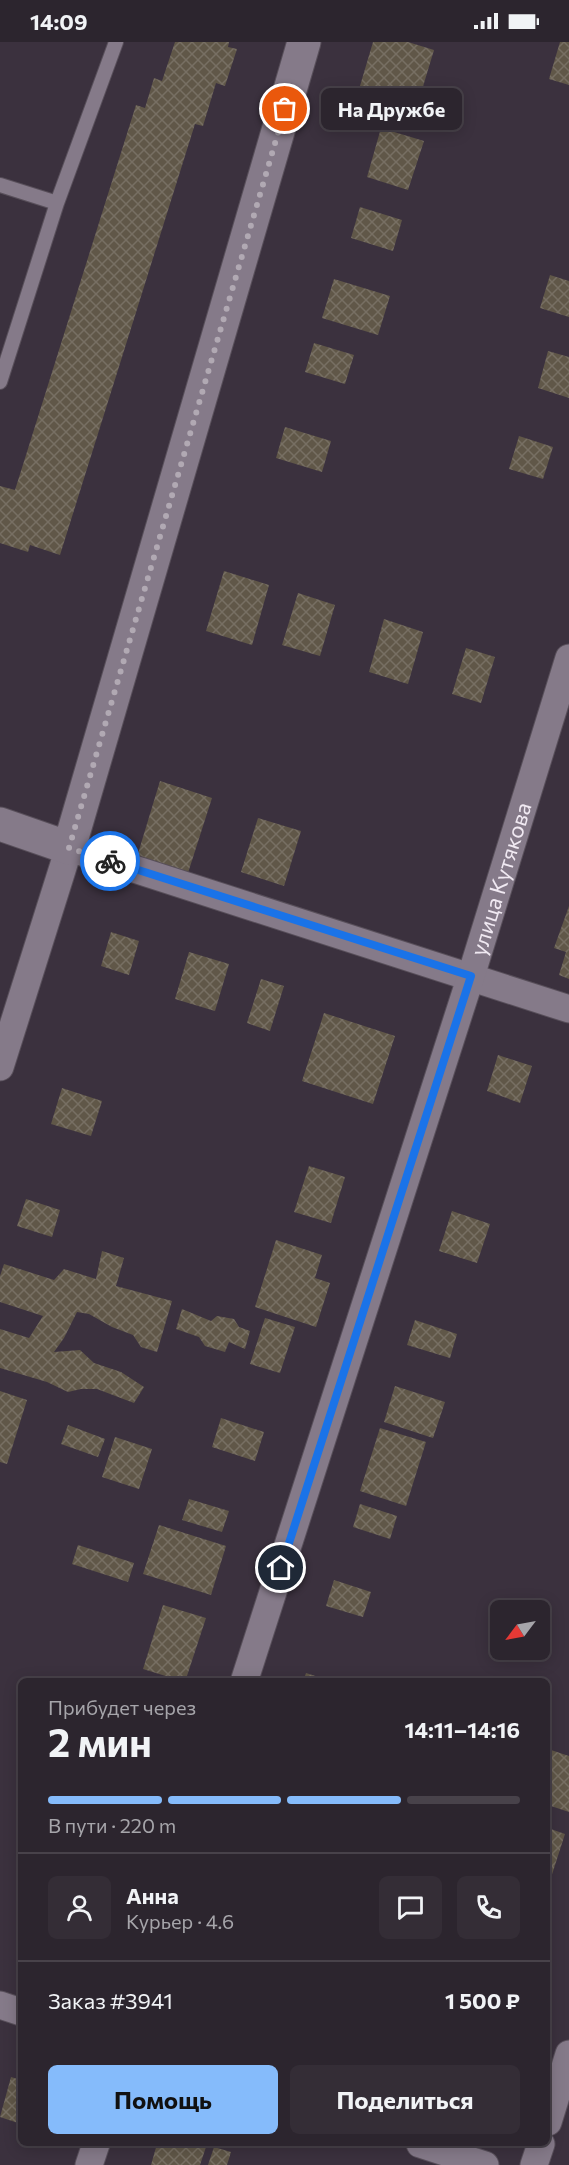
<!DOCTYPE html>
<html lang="ru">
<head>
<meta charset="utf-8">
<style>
  body { margin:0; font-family:Commissioner,sans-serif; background:#342d36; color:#f1f3f6; height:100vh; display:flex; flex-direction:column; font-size:22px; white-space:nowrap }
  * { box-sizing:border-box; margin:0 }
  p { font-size:20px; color:#a6a5aa }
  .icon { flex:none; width:33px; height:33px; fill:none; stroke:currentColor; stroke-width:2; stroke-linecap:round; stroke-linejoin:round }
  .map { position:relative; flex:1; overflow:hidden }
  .sheet { position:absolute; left:18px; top:1636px; width:532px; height:468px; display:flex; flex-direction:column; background:#2c252e; border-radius:9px; box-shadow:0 3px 15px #0003,0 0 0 2px #48424a }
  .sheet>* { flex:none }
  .needle { width:39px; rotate:238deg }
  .controls { position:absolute; left:490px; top:1558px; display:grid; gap:12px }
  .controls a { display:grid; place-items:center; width:60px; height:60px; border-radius:9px; background:#2c252e; box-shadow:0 3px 15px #0003,0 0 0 2px #48424a; font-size:30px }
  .pin { position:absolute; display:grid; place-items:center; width:51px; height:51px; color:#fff; margin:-26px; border:3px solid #fff; border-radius:50%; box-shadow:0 2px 6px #0007 }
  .courier { position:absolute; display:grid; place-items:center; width:60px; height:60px; margin:-30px; border:4px solid #1a73e8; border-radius:50%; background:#fff; color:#222; box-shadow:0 2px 8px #0007 }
  .bubble { position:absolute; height:42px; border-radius:9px; background:#2c252e; box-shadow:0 3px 15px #0003,0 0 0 2px #48424a; font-size:20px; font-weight:700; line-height:42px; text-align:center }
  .summary em { font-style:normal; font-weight:700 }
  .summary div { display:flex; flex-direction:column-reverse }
  .summary { display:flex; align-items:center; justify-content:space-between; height:102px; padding:0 30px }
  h1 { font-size:39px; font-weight:700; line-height:45px }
  .bar { display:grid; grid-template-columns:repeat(4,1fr); gap:9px 6px; align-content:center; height:72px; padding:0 30px }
  .bar i { height:8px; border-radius:4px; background:#48424a }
  .bar .active { background:#85bbfb }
  .bar p { grid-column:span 4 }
  .line { display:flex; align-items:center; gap:15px; padding:0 30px; border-top:2px solid #48424a }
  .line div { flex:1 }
  .round { display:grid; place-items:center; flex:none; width:63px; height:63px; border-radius:9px; background:#342d36 }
  .cta { display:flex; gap:12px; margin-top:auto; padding:12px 30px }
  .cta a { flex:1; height:69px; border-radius:9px; background:#85bbfb; color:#111; font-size:24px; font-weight:700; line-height:69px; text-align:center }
  .cta a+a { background:#342d36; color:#f1f3f6 }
  .status { display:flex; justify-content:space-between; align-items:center; height:42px; padding:0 30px; background:#2c252e; direction:ltr }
  .status svg { height:16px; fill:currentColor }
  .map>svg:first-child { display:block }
  .building { fill:url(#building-cross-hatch) }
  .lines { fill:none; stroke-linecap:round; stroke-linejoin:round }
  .service-casing { stroke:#584f5a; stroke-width:16 }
  .minor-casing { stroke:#584f5a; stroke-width:29 }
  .tertiary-casing { stroke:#584f5a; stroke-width:35 }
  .service { stroke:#857a89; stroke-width:14 }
  .minor { stroke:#857a89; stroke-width:27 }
  .tertiary { stroke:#857a89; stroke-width:33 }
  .done { stroke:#b1a9b3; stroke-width:6; stroke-dasharray:0 10.8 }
  .route { stroke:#1a73e8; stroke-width:8 }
  .labels { text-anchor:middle; stroke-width:6; stroke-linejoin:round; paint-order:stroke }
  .street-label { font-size:22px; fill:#f0e9f2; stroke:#312734 }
</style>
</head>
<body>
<div class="status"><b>14:09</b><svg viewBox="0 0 49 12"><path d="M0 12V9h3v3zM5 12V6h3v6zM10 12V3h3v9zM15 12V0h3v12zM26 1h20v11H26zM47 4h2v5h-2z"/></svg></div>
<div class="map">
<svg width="569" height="2123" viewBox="0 0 569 2123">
  <defs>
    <pattern id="building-cross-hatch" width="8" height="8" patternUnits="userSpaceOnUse" patternTransform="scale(1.5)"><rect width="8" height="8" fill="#605748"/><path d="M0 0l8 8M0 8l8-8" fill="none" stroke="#776f63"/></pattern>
  </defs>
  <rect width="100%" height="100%" fill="#3b313e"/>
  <path class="building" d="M175,0h54l-1,5 9,2 -12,37 -9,-3 -13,43 -8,-2 -135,431 -30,-10 -2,7 -28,-9v-57l15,4 121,-385 9,3 9,-30 8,3z
    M373,0h35l26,8 -19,63 -58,-17z
    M560,0h9v43l-20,-6z
    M381,86l43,13 -16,49 -41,-13z
    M360,165l42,13 -9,31 -42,-13z
    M550,233l19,6v36l-29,-9z
    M334,237l56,17 -12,39 -56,-17z
    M314,301l40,12 -9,29 -40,-12z
    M548,309l21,6v41l-31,-10z
    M285,385l46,14 -9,31 -46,-14z
    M519,394l34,11 -10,32 -34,-10z
    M224,529l45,14 -17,60 -46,-14z
    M298,551l37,12 -15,51 -38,-11z
    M384,577l39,13 -15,52 -39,-12z
    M466,606l29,9 -14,46 -29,-9z
    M160,739l52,17 -25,78 -51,-16z
    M258,776l43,13 -17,55 -43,-14z
    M569,864v73l-10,-4 7,-23 -12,-4z
    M111,890l28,9 -10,34 -28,-9z
    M189,910l40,12 -14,47 -40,-12z
    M261,937l23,7 -14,45 -23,-8z
    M324,971l71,23 -22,68 -71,-23z
    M498,1013l34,11 -12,37 -33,-12z
    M62,1046l40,13 -11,35 -40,-12z
    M309,1124l36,11 -14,46 -37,-11z
    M26,1157l34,11 -8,27 -35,-11z
    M452,1169l38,13 -13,39 -38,-12z
    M276,1198l46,15 -7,23 15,5 -14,44 -61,-20z
    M102,1209l22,7 -8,28 56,15 -15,51 -16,-5 -8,-12 -21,-8 -23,-13 -12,-2 -13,26 -10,14 26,-2 14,13 27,9 23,15 -10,16 -37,-14h-16l-13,3 -21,-10 -47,-14v-39l29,9 14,-22 -43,-14v-26l4,-12 50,16 10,-11 32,10z
    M182,1267l29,12 6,-5 17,3 5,8 11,4 -5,18 -16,-7 -4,10 -20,-6 -6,-9 -23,-8z
    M265,1276l30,9 -15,46 -30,-9z
    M415,1278l42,14 -7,24 -43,-13z
    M395,1344l50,16 -12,36 -49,-16z
    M0,1349l27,9 -20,64 -7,-2z
    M221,1376l43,14 -9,29 -43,-14z
    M68,1383l37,14 -7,18 -37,-13z
    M380,1386l46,14 -20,64 -46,-15z
    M115,1395l37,12 -13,40 -37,-12z
    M189,1457l40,12 -7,21 -40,-12z
    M360,1462l37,12 -7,23 -37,-12z
    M159,1483l67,21 -15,49 -68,-21z
    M78,1503l56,18 -6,19 -56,-18z
    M334,1538l37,12 -8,25 -37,-11z
    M163,1563l43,13 -21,64 -42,-13z
    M306,1631l25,8v1h-28z
    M548,1707l21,7v56l-21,-7z
    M548,1786l17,6 -17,53z
    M11,2035l10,3v44l-21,-7z
    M157,2102h50l-7,21h-49z
    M214,2105l17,5 -4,13h-19z"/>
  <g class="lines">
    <defs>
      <path id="service" d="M0,143l57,18 59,-161
        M0,340l57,-179"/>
      <g id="minor">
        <path d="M0,1025l69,-219 500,161"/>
        <path id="s1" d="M244,1640l227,-706 98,-318"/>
        <path d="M0,1963l21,7"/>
        <path d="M548,2080l21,-68"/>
        <path d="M420,2102l65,21"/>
        <path d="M89,2123l7,-21"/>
        <path d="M534,2123l7,-21"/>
      </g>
      <path id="tertiary" d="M0,782l69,24 235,-806"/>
    </defs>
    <use href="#service" class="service-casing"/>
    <use href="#minor" class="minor-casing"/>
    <use href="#tertiary" class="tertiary-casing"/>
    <use href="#service" class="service"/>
    <use href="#minor" class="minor"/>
    <use href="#tertiary" class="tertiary"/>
  </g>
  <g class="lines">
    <path class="done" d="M110,819l-41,-13 216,-739"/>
    <path class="route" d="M110,819l361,115 -190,592"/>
  </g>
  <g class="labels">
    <g class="street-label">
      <text dy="8" stroke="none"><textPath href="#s1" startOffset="843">улица Кутякова</textPath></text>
    </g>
  </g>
</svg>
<div class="controls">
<a><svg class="needle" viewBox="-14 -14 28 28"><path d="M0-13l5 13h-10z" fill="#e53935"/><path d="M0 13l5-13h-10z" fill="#a6a5aa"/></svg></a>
</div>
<div class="pin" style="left:285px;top:67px;background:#ea580c"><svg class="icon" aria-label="bag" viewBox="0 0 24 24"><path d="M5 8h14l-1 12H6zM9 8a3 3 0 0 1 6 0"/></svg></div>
<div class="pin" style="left:281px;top:1526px;background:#1f2937"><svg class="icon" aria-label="home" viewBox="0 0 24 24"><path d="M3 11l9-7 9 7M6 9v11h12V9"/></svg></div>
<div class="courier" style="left:110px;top:819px"><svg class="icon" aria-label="bike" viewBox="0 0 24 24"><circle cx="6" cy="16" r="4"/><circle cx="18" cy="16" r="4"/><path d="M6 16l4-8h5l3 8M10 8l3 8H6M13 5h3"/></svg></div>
<div class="bubble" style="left:321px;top:46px;width:141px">На Дружбе</div>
<section class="sheet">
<div class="summary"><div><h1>2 мин</h1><p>Прибудет через</p></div><em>14:11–14:16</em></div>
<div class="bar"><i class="active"></i><i class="active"></i><i class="active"></i><i></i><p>В пути · 220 m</p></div>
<div class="line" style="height:108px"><a class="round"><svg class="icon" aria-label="person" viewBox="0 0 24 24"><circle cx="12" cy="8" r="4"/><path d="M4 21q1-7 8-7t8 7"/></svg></a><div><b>Анна</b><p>Курьер · 4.6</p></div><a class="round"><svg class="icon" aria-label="chat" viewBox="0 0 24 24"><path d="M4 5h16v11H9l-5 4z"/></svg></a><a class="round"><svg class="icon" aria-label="phone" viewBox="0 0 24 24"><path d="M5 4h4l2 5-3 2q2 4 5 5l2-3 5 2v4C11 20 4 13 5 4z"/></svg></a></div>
<div class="line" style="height:78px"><div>Заказ #3941</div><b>1 500 ₽</b></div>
<div class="cta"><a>Помощь</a><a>Поделиться</a></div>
</section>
</div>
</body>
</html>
